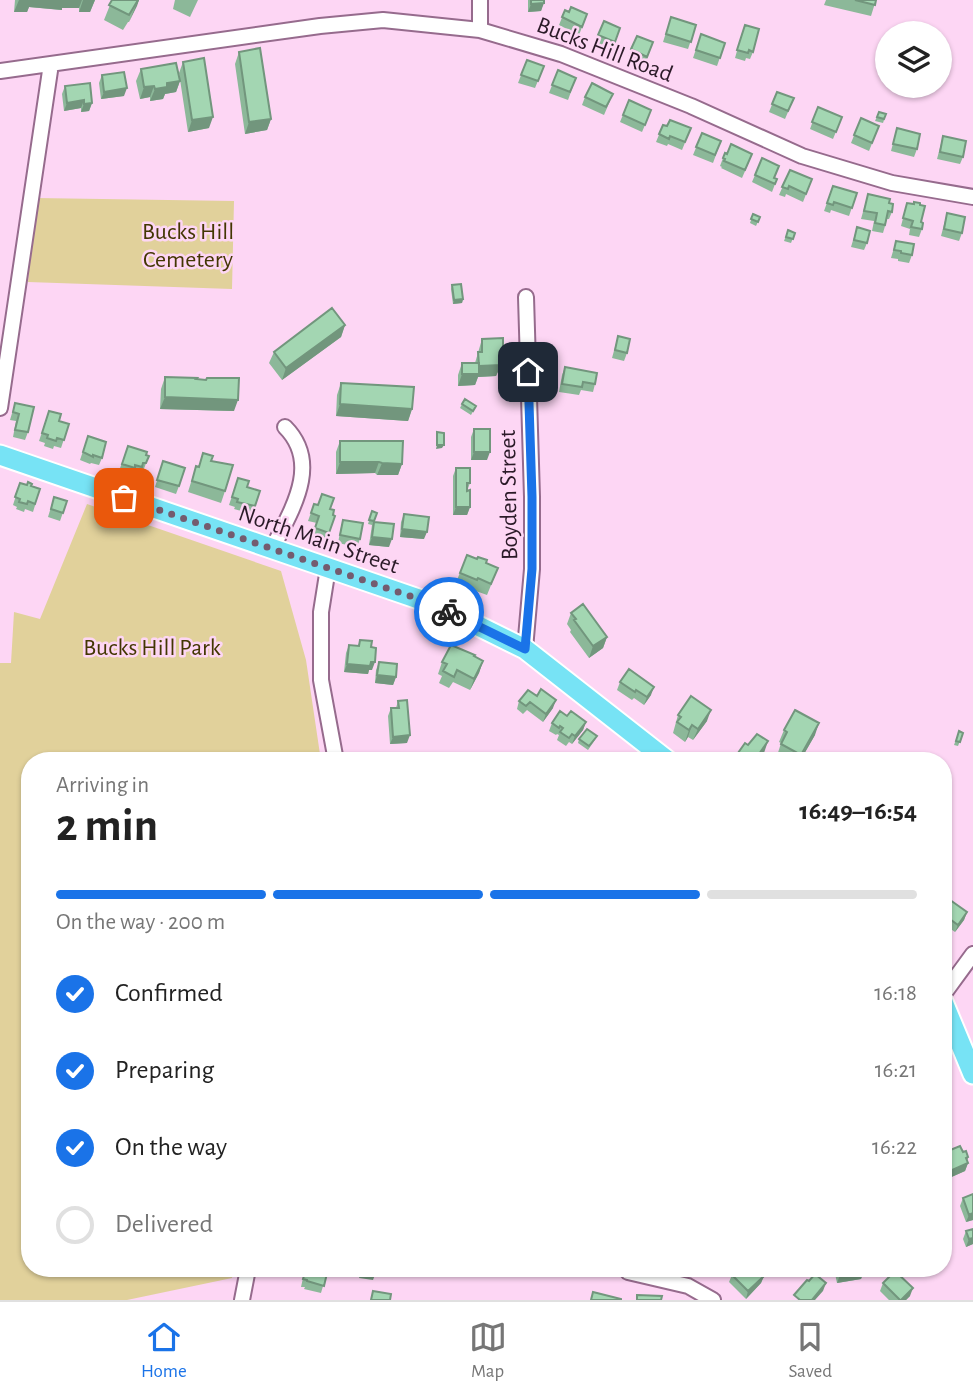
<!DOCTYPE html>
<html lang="en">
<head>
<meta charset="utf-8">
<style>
  body { margin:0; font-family:"Alegreya Sans",sans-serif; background:#f6f6f6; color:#222; height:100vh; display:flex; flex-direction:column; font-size:26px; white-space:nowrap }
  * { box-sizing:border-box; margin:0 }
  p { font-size:23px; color:#767676 }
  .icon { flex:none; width:38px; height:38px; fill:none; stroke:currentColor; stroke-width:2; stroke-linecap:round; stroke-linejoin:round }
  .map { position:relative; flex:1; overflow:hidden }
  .side { position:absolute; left:21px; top:752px; width:931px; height:525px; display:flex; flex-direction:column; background:#fff; border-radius:28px; box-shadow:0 2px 5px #0004 }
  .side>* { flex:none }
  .buttons { position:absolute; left:875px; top:21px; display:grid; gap:14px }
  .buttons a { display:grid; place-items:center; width:77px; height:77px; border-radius:50%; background:#fff; box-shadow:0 2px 5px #0004; font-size:35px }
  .pin { position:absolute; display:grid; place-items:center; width:60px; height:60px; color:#fff; margin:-30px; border-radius:14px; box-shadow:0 4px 10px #0006 }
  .courier { position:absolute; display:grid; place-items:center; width:70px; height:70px; margin:-35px; border:5px solid #1a73e8; border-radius:50%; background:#fff; color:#222; box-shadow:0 2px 9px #0007 }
  .overview em { font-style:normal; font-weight:700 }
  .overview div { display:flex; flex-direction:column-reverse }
  .overview { display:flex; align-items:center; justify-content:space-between; height:119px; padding:0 35px }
  h1 { font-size:46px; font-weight:700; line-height:52px }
  .bar { display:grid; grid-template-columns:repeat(4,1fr); gap:10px 7px; align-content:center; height:84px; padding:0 35px }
  .bar i { height:9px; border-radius:5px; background:#e0e0e0 }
  .bar .selected { background:#1a73e8 }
  .bar p { grid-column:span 4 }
  ol { padding:0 35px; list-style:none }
  li { display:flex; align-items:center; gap:21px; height:77px }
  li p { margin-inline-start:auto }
  li .icon { padding:7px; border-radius:50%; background:#1a73e8; color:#fff; stroke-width:4 }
  li:last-child { color:#767676 }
  li i { width:38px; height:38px; border:4px solid #e0e0e0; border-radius:50% }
  .tab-bar { display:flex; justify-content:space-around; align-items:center; height:98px; border-top:2px solid #e0e0e0; background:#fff; font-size:19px; color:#767676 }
  .tab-bar a { display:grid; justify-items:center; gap:4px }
  .tab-bar .selected { color:#1a73e8 }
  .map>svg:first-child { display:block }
  .green { fill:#e1d19b }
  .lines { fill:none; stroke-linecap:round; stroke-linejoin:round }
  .minor-casing { stroke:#966b8d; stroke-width:18 }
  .major-casing { stroke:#fff; stroke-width:23 }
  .minor { stroke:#fff; stroke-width:14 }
  .major { stroke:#77e3f5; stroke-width:19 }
  .wall { fill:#8cb899 }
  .shaded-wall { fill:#72967d }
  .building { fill:#a3d6b2; stroke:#72967d; stroke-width:2 }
  .done { stroke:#745c6f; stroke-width:7; stroke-dasharray:0 12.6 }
  .route { stroke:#1a73e8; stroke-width:9 }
  .labels { text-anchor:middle; stroke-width:5; stroke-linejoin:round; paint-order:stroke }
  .street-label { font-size:24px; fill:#2b1a28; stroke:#fdd6f4 }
  .park-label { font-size:24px; fill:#433602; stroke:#fdd6f4 }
</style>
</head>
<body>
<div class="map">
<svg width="973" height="1300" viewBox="0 0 973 1300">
  <rect width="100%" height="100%" fill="#fdd6f4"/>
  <path class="green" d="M36,198l198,3 -2,88 -204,-7z
    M87,504l194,67 25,89 15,101h-291v508h204l-2,9 -105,22h-127v-637h11l3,-51 26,7z"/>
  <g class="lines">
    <defs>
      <path id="minor" d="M480,0v30
        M0,71l320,-45 63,-6 97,10 81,24 130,52 111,50 90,27 81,14
        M0,408l51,-344
        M272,549c19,-38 50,-85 13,-122
        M328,568l-7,44v68l15,81
        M525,649l7,-80v-72l-6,-200
        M943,995l30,-41
        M628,1272l60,14 25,14
        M242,1300l6,-31"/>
      <path id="major" d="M0,455l436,150 89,44 143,112
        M943,1002l30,72"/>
    </defs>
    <use href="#minor" class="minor-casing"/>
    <use href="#major" class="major-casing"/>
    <use href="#minor" class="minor"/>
    <use href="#major" class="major"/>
  </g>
  <path class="wall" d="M15,0h80l-5,12h-11v-4h-17v2l-33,-3 -2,5h-13z
    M112,0h27l-10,22h-1l-5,8 -19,-10z
    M175,0h23l-8,17 -17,-8z
    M528,0h16l-3,11 -13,1z
    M826,0h50l-5,16 -47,-11z
    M565,10l4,2 18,2 -8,21 -20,-10z
    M671,17l25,8 -8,24 -25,-7z
    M604,21l16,7 -8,22 -17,-8z
    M742,33l11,19 -3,7 -4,-1 -1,3 -10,-3z
    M701,34l24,9 -8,23 -24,-8z
    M637,36l16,6 -9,23 -16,-8z
    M239,52l32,67 -4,11 -22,4 -10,-70z
    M527,60l17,6 -9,22 -17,-5z
    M183,62l26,66 -21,4 -9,-59z
    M141,69l39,12 -4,11 -11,2 -2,5 -13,2v-4l-10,2 -4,-18z
    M558,70l18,8 -8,22 -19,-7z
    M102,75l22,21 -23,3 -2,-16z
    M65,86l27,17 -3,8 -8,1v-4l-17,3 -2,-17z
    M777,92l17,6 -9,21 -16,-7z
    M585,97l25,4 -6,14 -22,-10z
    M629,100l19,18 -6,14 -22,-10z
    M818,107l24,10 -9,22 -23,-10z
    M879,112l7,2 -3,9 -8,-2z
    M861,118l18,8 -10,25 -18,-8z
    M663,125l4,1 24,2 -9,22 -14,-6 -1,2 -11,-4z
    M897,128l20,21 -3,8 -23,-6z
    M702,133l19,8 -8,22 -20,-8z
    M943,136l20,21 -3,7 -23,-5z
    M723,158l26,4 -7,16 -21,-10 1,-1 -2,-1z
    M790,170l22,9 -9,23 -17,-8 -1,3 -6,-2z
    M755,175l22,4 -5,13 -20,-10z
    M833,186l24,7 -8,23 -18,-6 -1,3 -6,-2z
    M868,194l21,9 3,9 -3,7h-2l-4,14 -11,-2 2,-10 -13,-2z
    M907,203l14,19 1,7 -3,8 -10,-2 1,-6 -9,-3z
    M947,213l15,20 -3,8 -18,-5z
    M753,214l7,3 -4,9 -6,-3z
    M857,227l10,16 -3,7 -13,-3z
    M788,230l7,3 -4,10 -7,-2z
    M896,241l16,14 -3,8 -11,-2v-2l-7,-1z
    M452,285l11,14 -1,4 -9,1 -2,-15z
    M345,325l-4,12 -59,43 -13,-17 5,-11z
    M618,336l9,17 -3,8 -12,-3z
    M482,339l21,13 -2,6v7l-5,11 -18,1 -3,8 -17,1v-11l4,-12h13z
    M565,367l30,17 -2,8 -12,-2 -2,5 -20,-3 3,-17z
    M165,377l41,3 28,31 -74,-2 1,-20z
    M341,383l71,26 -4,12 -72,-5 1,-21z
    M15,403l13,29 -3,8 -12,-3 3,-16 -6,-1z
    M462,404l14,2 -5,9 -11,-7z
    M49,411l10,10 10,3 -8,24 -7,-2 -1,3 -9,-3 1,-3 -6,-2z
    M474,429l13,31h-16v-23z
    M88,436l14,22 -3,7 -8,-2 -1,1 -10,-4z
    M340,441l62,23 -4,11h-21l-2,-2 -39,1v-22z
    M128,446l21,10 -6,15 -2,-1 -2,5 -6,-2 -1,2 -13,-4z
    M203,453l8,8 14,30 -4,12 -33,-11 8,-26 3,1z
    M163,461l16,25 -3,8 -21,-7z
    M456,468l14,15 -3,8 3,16 -3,8h-14v-39z
    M238,478l9,9 13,4 -8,23 -18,-5 1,-2 -6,-2z
    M20,483l20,6 -7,23 -8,-3 -1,3 -8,-3 1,-2 -4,-2z
    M54,497l13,4 -7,20 -12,-4z
    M314,504l16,5 3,6 2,1 -9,24 -14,-4 5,-13 -9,-2z
    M372,511l2,11 15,25 -20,-2 3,-20 -4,-1z
    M404,514l20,25 -24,-2 1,-15z
    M343,520l17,19 -3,8 -19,-4 3,-16z
    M467,555l31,13 -11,27 -14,-5v2l-18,-7z
    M571,613l36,24 -4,11 -14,10 -19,-26 1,-2 -4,-6z
    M360,640l11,7 1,23h-3l-1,4 -24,-2 2,-19 3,-8 9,1z
    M474,656l9,5 -4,12 -9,17 -17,-8 -4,6 -10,-5 3,-7 -4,-2 4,-12z
    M379,662l17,15 -3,8 -18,-2 1,-13z
    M620,682l31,13 -7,10 -10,-7 -2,2 -15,-10z
    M528,690l25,18 -10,14 -16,-12 -4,4 -6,-5 2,-8z
    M398,701l9,42 -17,1 -2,-28 3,-8h5z
    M678,715l29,6 -14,19 -5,-3 -3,5 -12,-9z
    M567,716l19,6 -3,8 -11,14 -3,-2 -3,4 -9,-6 2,-5 -2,-1 -1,1 -7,-4 3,-8z
    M784,730l31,5 -15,26h-13l-10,-5 4,-13 -2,-1z
    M959,731l4,2 -5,13 -4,-1z
    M597,736l-2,4 -7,10 -10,-7 1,-4z
    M943,895l24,17 -3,8 -9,12 -10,-7 -2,1z
    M963,1152l5,5 -1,4 1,2 -3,8 -18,8 -4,-9v-17z
    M973,1194v26l-7,2 -6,-16 3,-8z
    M973,1229v15l-7,3 -3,-8 3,-8z
    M305,1269h23l-7,24 -17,-4 1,-2h-4z
    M382,1269h11l-2,7 -10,-2z
    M709,1269h17l-5,7z
    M834,1269h29l1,2 -3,8 -24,4z
    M753,1272l11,4 -3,7 -15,16 -17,-17 3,-7z
    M883,1283l27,13 -4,4h-17l-9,-9z"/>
  <path class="shaded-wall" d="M19,0h63l-3,8h-17v2l-33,-3 -2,5h-13z
    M83,0h12l-5,12h-11z
    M138,0h1l-2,6 -8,16z
    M544,3l-3,8 -13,1 3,-8z
    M180,81l-4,11 -11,2 -2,5 -13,2 5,-12 12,-6z
    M154,86l-4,11 -10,2 4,-12z
    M127,88l-3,8 -23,3 3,-7z
    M84,100l-3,8 -17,3 3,-8z
    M92,103l-3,8 -8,1 3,-8z
    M213,117l-4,11 -21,4 4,-12z
    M271,119l-4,11 -22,4 4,-12z
    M463,299l-1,4 -9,1 1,-4z
    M345,325l-4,12 -59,43 4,-12z
    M501,365l-5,11 -18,1 -3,8 -17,1 4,-12 17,-8z
    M165,397l73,3 -4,11 -74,-2z
    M340,404l72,5 -4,12 -72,-5z
    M437,445h7l-2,3 -6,1z
    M474,452h16l-3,8h-16z
    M340,462h39l-4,11 -39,1z
    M382,463l20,1 -4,11h-21z
    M456,507h14l-3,8h-14z
    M402,529l25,3 -3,7 -24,-2z
    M372,537l20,2 -3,8 -20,-2z
    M607,637l-4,11 -14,10 4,-12z
    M483,661l-4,12 -9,17 4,-11z
    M371,662h4l-3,8h-3l-1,4 -24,-2 3,-8z
    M377,675l19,2 -3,8 -18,-2z
    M654,687l-3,8 -7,10 3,-8z
    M556,700l-3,8 -10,14 3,-8z
    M711,710l-4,11 -14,19 5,-11z
    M586,722l-3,8 -11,14 3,-8z
    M819,723l-4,12 -15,26h-1z
    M692,725l-4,12 -3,5 4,-12z
    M410,735l-3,8 -17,1 3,-7z
    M768,741l-4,12 -6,8h-3z
    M967,912l-3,8 -9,12 3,-7z
    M968,1157l-2,7 2,-1 -3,8 -18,8 3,-8z
    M973,1213v7l-7,2 3,-7z
    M973,1238v6l-7,3 3,-8z
    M361,1270l15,2 -3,8 -14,-2z
    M864,1271l-3,8 -24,4 3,-8z
    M764,1276l-3,7 -15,16 2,-8z
    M826,1283l-3,8 -8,9h-3z
    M913,1288l-3,8 -4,4h-5z"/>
  <path class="building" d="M112,0h26l-9,15 -20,-10z
    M531,0h13v3l-13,1z
    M855,0h21l-1,5z
    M571,7l16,7 -5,13 -20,-10 3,-7 4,2z
    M671,17l25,8 -5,17 -25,-8z
    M604,21l16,7 -5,14 -17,-7z
    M745,25l14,4 -6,23 -4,-2 -1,3 -11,-3z
    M701,34l24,9 -5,15 -24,-8z
    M637,36l16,6 -6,15 -16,-8z
    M260,48l11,71 -22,3 -10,-70z
    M204,58l9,59 -21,3 -9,-58z
    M527,60l17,6 -6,15 -17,-6z
    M176,63l4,18 -13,2v4l-12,2 -1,-3 -10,1 -3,-18z
    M558,70l18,8 -6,14 -18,-7z
    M124,72l3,16 -23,4 -2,-17z
    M90,83l2,20 -8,1v-4l-17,3 -2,-17z
    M592,83l21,11 -7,13 -21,-10z
    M777,92l17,6 -6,13 -16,-7z
    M629,100l22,10 -6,15 -22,-10z
    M818,107l24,10 -6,15 -24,-10z
    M879,112l7,2 -2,5 -7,-2z
    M861,118l18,8 -7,17 -18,-8z
    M670,120l21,8 -6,14 -15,-6 -1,3 -10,-5 4,-9 4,1z
    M897,128l23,6 -3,15 -24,-5z
    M702,133l19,8 -6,14 -19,-8z
    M943,136l23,5 -3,16 -23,-5z
    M731,144l21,10 -7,16 -21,-9 1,-2 -2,-1 2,-5 2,1z
    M762,158l17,8 -5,12 3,1 -2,5 -20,-9z
    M790,170l22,9 -6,15 -17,-8 -1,3 -6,-2z
    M833,186l24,7 -5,15 -18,-6 -1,3 -6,-2z
    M868,194l22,5 -1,4 4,1 -1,8 -4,-1 -3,14 -10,-2 2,-10 -13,-2z
    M914,202l6,1v2l5,1 -4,16 2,1 -1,6 -11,-2 2,-6 -10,-3 4,-15 7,1z
    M947,213l18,4 -3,16 -18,-4z
    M753,214l7,3 -2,5 -7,-3z
    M857,227l13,4 -3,12 -13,-3z
    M788,230l7,3 -2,6 -7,-2z
    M896,241l18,3 -2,11 -11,-2v-2l-7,-1z
    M461,284l2,15 -9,1 -2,-15z
    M332,308l13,17 -59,43 -12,-16z
    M618,336l12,3 -3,14 -12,-3z
    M503,338v14h-3l1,13 -22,1 -1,-14h4v-13z
    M462,363h17v11h-17z
    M565,367l32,6 -2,11 -12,-2 -1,5 -20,-3z
    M165,377l32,1 -1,1 10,1 1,-2h32l-1,22 -73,-3z
    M341,383l73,4 -2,22 -72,-5z
    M465,399l11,7 -3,5 -11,-7z
    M15,403l19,4 -6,25 -13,-2 4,-16 -6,-2z
    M49,411l12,3 -2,7 10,3 -5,16 -7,-2 -1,3 -9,-3 1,-3 -6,-2z
    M474,429h16v23h-16z
    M437,432l7,1v12h-7z
    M88,436l18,6 -4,16 -9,-3v2l-10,-5z
    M340,441h63l-1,23 -20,-1 -3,-1h-39z
    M128,446l19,6 -1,3 3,1 -3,7h-3l-1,4 -7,-2v3l-13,-4z
    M203,453l10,3 -2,5 22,4 -8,26 -33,-10 4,-15 3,1z
    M163,461l22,7 -6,18 -22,-6z
    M456,468h14v15h-3v8l3,-1v17h-14z
    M238,478l11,3 -2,6 13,4 -5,15 -18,-4 1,-3 -6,-2z
    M28,482l4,2 -1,2 9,3 -5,15 -7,-3 -1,3 -8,-2 1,-3 -5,-2 5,-14 7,2z
    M322,494l12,4 -4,11 4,1 -1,5 2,1 -6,17 -14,-5 4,-12 -8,-3 3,-9 4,1z
    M54,497l13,4 -4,12 -12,-4z
    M372,511l5,2 -3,8 -5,-1z
    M404,514l25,3 -2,15 -25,-3z
    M343,520l20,3 -3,16 -20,-4z
    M374,522l20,2 -2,15 -20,-2z
    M467,555l10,4 1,-2 9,3 -1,3 12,5 -7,16 -13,-6 -1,2 -17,-7z
    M583,604l24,33 -14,9 -19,-26 2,-1 -5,-6z
    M360,640l12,1 -1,6 5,1 -1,14h-4l-1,4 -23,-2 2,-19 10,1z
    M451,645l24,10 -1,1 9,5 -9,18 -17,-9 -3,7 -11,-6 4,-7 -5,-2z
    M379,662l18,2 -1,13 -19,-2z
    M629,669l25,18 -7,10 -11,-7 -1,2 -15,-10z
    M541,689l15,11 -10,14 -16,-12 -4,4 -7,-5 9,-11 9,6z
    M691,696l20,14 -13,19 -6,-4 -3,5 -12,-8 4,-5 -3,-2z
    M407,700l3,35 -17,2 -2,-29h8l-1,-7z
    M795,710l24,13 -18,32 -20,-11 6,-12 -3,-2z
    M560,711l7,5 4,-5 15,11 -11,14 -3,-2 -3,4 -9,-6 3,-4 -3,-2 -1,2 -7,-5z
    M587,729l10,7 -8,10 -10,-7z
    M959,731l4,2 -3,9 -4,-1z
    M757,734l11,7 -13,19 3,1h-23l3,-4 1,1 2,-3 -3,-2 7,-10 3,2z
    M943,787l6,1 -1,9 -5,-1z
    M943,895l24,17 -9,13 -11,-8 -1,2 -3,-2z
    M960,1146l3,6 3,-1 2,6 -2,1 2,5 -18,8 -7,-15v-3z
    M973,1194v19l-4,2 -6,-17z
    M973,1229v9l-4,1 -3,-8z
    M306,1269h22l-4,17 -17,-5v-1l-4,-1z
    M362,1269h14v3l-15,-2z
    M383,1269h10l-1,3 -10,-2z
    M738,1269h12l3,3 5,-3 6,7 -16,15 -16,-16z
    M839,1269h24l1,2 -24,4z
    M895,1271l18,17 -12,12h-1l-17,-17z
    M815,1274l11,9 -14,17h-12l-6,-5 13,-15 2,1z
    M373,1291l18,3 -1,6h-19z
    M593,1292l28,7v1h-30z
    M637,1295l25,1 -1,4h-24z"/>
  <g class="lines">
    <path class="done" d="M124,498l312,107 13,7"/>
    <path class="route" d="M449,612l76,37 7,-80v-72l-4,-125"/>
  </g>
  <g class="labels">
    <g class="street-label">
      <text transform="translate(605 49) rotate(21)" y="8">Bucks Hill Road</text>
      <text transform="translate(508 495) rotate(-91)" y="8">Boyden Street</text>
      <text transform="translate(319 539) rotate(19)" y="8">North Main Street</text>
    </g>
    <g class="park-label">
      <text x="188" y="239">Bucks Hill<tspan x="188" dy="28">Cemetery</tspan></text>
      <text x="152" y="655">Bucks Hill Park</text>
    </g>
  </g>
</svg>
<div class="buttons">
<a><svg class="icon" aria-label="layers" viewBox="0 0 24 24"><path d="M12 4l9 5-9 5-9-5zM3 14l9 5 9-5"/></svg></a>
</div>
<div class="pin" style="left:124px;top:498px;background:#ea580c"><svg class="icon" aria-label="bag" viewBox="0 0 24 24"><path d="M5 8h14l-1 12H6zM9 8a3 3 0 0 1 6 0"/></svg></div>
<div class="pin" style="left:528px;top:372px;background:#1f2937"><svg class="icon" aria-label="home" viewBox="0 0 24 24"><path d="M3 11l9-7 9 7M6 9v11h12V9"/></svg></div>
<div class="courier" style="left:449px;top:612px"><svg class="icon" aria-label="bike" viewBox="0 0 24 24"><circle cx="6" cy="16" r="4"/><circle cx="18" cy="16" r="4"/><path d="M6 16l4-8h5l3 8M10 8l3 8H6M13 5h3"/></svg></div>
<section class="side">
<div class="overview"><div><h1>2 min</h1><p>Arriving in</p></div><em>16:49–16:54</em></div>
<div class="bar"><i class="selected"></i><i class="selected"></i><i class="selected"></i><i></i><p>On the way · 200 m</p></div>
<ol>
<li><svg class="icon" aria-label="check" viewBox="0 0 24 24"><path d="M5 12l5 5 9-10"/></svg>Confirmed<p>16:18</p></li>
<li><svg class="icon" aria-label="check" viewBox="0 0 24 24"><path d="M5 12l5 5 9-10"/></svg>Preparing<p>16:21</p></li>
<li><svg class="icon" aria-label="check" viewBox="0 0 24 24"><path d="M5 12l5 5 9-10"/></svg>On the way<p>16:22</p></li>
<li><i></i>Delivered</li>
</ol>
</section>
</div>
<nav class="tab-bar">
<a class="selected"><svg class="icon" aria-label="home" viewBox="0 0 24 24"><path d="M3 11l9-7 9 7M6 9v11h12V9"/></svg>Home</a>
<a><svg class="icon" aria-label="map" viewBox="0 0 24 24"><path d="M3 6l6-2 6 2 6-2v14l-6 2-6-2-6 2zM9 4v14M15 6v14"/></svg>Map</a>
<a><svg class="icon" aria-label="saved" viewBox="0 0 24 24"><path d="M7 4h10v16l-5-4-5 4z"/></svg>Saved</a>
</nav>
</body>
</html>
